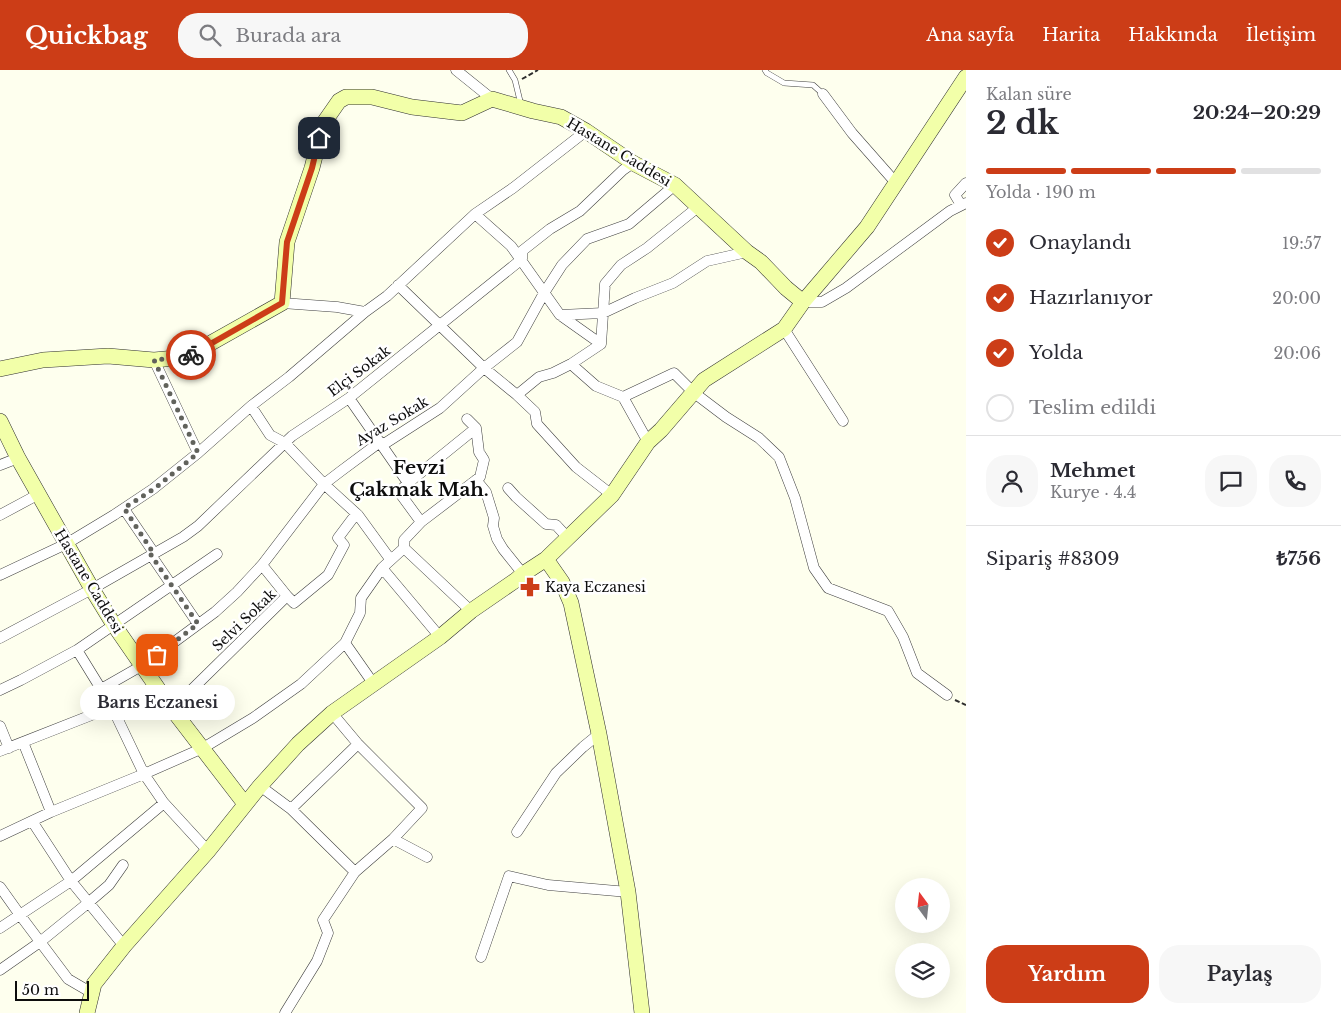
<!DOCTYPE html>
<html lang="tr">
<head>
<meta charset="utf-8">
<style>
  body { margin:0; font-family:"Libre Baskerville",serif; background:#f7f7f7; color:#2b2b33; height:100vh; display:flex; flex-direction:column; font-size:19px; white-space:nowrap }
  * { box-sizing:border-box; margin:0 }
  p { font-size:16px; color:#7c7c81 }
  .icon { flex:none; width:28px; height:28px; fill:none; stroke:currentColor; stroke-width:2; stroke-linecap:round; stroke-linejoin:round }
  .map { position:relative; flex:1; overflow:hidden }
  .side { display:flex; flex-direction:column; background:#fff; width:375px }
  .side>* { flex:none }
  .needle { width:32px; rotate:345deg }
  .buttons { position:absolute; left:895px; top:808px; display:grid; gap:10px }
  .buttons a { display:grid; place-items:center; width:55px; height:55px; border-radius:50%; background:#fff; box-shadow:0 5px 20px #0002; font-size:25px }
  .scale { position:absolute; left:15px; bottom:12px; width:74px; box-sizing:border-box; padding-left:5px; border:2px solid #0d0d0d; border-top:0; font-size:14px; line-height:18px; white-space:nowrap; color:#0d0d0d; -webkit-text-stroke:4px #fff; paint-order:stroke }
  .pin { position:absolute; display:grid; place-items:center; width:42px; height:42px; color:#fff; margin:-21px; border-radius:10px; box-shadow:0 2px 8px #0006 }
  .courier { position:absolute; display:grid; place-items:center; width:50px; height:50px; margin:-25px; border:4px solid #cc3d17; border-radius:50%; background:#fff; color:#222; box-shadow:0 1px 6px #0007 }
  .bubble { position:absolute; height:35px; border-radius:18px; background:#fff; box-shadow:0 5px 20px #0002; font-size:16px; font-weight:700; line-height:35px; text-align:center }
  .overview em { font-style:normal; font-weight:700 }
  .overview div { display:flex; flex-direction:column-reverse }
  .overview { display:flex; align-items:center; justify-content:space-between; height:85px; padding:0 20px }
  h1 { font-size:32px; font-weight:700; line-height:38px }
  .bar { display:grid; grid-template-columns:repeat(4,1fr); gap:8px 5px; align-content:center; height:60px; padding:0 20px }
  .bar i { height:6px; border-radius:4px; background:#e1e1e2 }
  .bar .selected { background:#cc3d17 }
  .bar p { grid-column:span 4 }
  .line { display:flex; align-items:center; gap:12px; padding:0 20px; border-top:1px solid #e1e1e2 }
  .line div { flex:1 }
  .round { display:grid; place-items:center; flex:none; width:52px; height:52px; border-radius:20px; background:#f7f7f7 }
  ol { padding:0 20px; list-style:none }
  li { display:flex; align-items:center; gap:15px; height:55px }
  li p { margin-inline-start:auto }
  li .icon { padding:5px; border-radius:50%; background:#cc3d17; color:#fff; stroke-width:4 }
  li:last-child { color:#7c7c81 }
  li i { width:28px; height:28px; border:2px solid #e1e1e2; border-radius:50% }
  .action { display:flex; gap:10px; margin-top:auto; padding:10px 20px }
  .action a { flex:1; height:58px; border-radius:20px; background:#cc3d17; color:#fff; font-size:20px; font-weight:700; line-height:58px; text-align:center }
  .action a+a { background:#f7f7f7; color:#2b2b33 }
  header { display:flex; align-items:center; gap:30px; box-sizing:border-box; height:70px; padding:0 25px; background:#cc3d17; color:#fff }
  header strong { font-size:24px }
  nav { display:flex; gap:28px; margin-inline-start:auto; font-size:18px }
  .search { width:350px; height:45px; background:#f7f7f7; display:flex; align-items:center; gap:12px; box-sizing:border-box; padding:0 18px; border-radius:20px; color:#7c7c81; font-size:19px }
  main { display:flex; flex:1; min-height:0 }
  .map>svg:first-child { display:block }
  .lines { fill:none; stroke-linecap:round; stroke-linejoin:round }
  .lane-casing { stroke:#404040; stroke-width:6 }
  .street-casing { stroke:#404040; stroke-width:11 }
  .secondary-casing { stroke:#2f2f2f; stroke-width:16 }
  .path { stroke:#2f2f2f; stroke-width:2; stroke-dasharray:5 2.5; stroke-linecap:butt }
  .lane { stroke:#fff; stroke-width:5 }
  .street { stroke:#fff; stroke-width:10 }
  .secondary { stroke:#f2ffa9; stroke-width:15 }
  .done { stroke:#61625c; stroke-width:5; stroke-dasharray:0 9 }
  .route { stroke:#cc3d17; stroke-width:6 }
  .labels { text-anchor:middle; stroke-width:5; stroke-linejoin:round; paint-order:stroke }
  .street-label { font-size:14px; fill:#0d0d0d; stroke:#fff }
  .poi-label { font-size:14px; fill:#0d0d0d; stroke:#fff; text-anchor:start }
  .district-label { font-size:19px; font-weight:bold; fill:#0d0d0d; stroke:#fff }
</style>
</head>
<body>
<header>
<strong>Quickbag</strong>
<div class="search"><svg class="icon" aria-label="search" viewBox="0 0 24 24"><circle cx="10" cy="10" r="6"/><path d="M15 15l6 6"/></svg>Burada ara</div>
<nav><a>Ana sayfa</a><a>Harita</a><a>Hakkında</a><a>İletişim</a></nav>
</header>
<main>
<div class="map">
<svg width="966" height="943" viewBox="0 0 966 943">
  <rect width="100%" height="100%" fill="#feffee"/>
  <g class="lines">
    <defs>
      <path id="lane" d="M509,0l6,10 6,25
        M765,0l2,3 17,10 29,2 10,9"/>
      <path id="street" d="M456,0l36,29
        M823,24l29,39 44,50
        M961,135l-6,-10 11,-12
        M475,144l36,32 49,69 43,-2 32,-15 38,-15 34,-22 40,-9
        M398,215l86,83 33,27 18,17 2,12 39,43 36,28
        M803,232h19l24,-14 104,-77 16,-8
        M282,233l55,4 28,5
        M560,245l41,29
        M784,259l59,92
        M154,290l44,93
        M571,294l25,22 27,11 25,45
        M517,325l22,-18 14,-4 18,-9 30,-20 4,-60 16,-19 26,-17 51,-41
        M623,327l51,-24 19,19 33,25 33,21 20,19 16,41 19,70 14,20 60,23 15,26 14,36 30,22
        M349,328l59,85
        M251,336l19,29 15,8 39,41 34,31 32,44
        M0,395l18,-7
        M476,410l10,12 8,26 -1,8 4,13 6,10 20,25
        M508,418l8,9 30,27 10,1 12,13
        M124,439l30,44
        M0,445l39,-21
        M421,452l-22,-30 9,-9 68,-55
        M404,478l67,63
        M151,485l47,69
        M262,495l25,31
        M382,498l58,69
        M0,505l66,-31 48,-29 39,-26 45,-36 53,-47 38,-29 76,-65 22,-16 88,-82 38,-26 73,-57
        M0,568l92,-49 91,-52 15,-11 94,-90 57,-38 173,-139v-8l28,-22 30,-18 43,-41 10,-7
        M345,573l28,40
        M77,580l24,39
        M0,620l21,-10 56,-30 140,-96
        M112,637l32,67 20,29 44,48
        M172,639l115,-113 7,7 34,-28 16,-30 -6,-7 18,-24
        M0,656l9,22
        M23,672l28,70
        M0,681l112,-44 -11,-18 42,-24 72,-53 22,-20 25,-27 62,-81 17,-13 39,-29 4,2 56,-36 44,-40 33,-26 27,-49 18,-28 25,-26 42,-15 46,-39
        M260,716l31,23
        M32,751l39,60 53,65
        M517,762l39,-59 27,-26 16,-13
        M0,766l51,-24 93,-38 59,-26 50,-30 48,-34 44,-41 15,-30 1,-15 21,-30 22,-20v-8l17,-18 59,-45 4,-17 -5,-8 -3,-24 -9,-9
        M393,769l34,18
        M355,802l-64,-63 67,-65
        M0,817l20,28 48,64 24,14
        M0,858l71,-47 93,-78
        M481,887l28,-81 39,9 80,7
        M0,900l40,-28 48,-39 21,-18 14,-20
        M285,943l32,-52 11,-28 -5,-13 32,-48 38,-33 29,-31 -64,-64 -26,-31"/>
      <path id="secondary" d="M0,299l43,-9 65,-4 46,4 32,-3 96,-54 5,-61 25,-74 11,-44 16,-23 7,-4h26l40,10 50,6 30,-14 41,12 28,6 25,14 47,32 42,22 72,67 14,10 25,26 17,14
        M0,351l18,37 74,131 22,36 58,84 73,95
        M546,489l16,23 9,21 28,131 29,158 14,121
        M87,943l7,-29 30,-38 84,-95 52,-65 38,-42 34,-31 108,-76 31,-26 45,-31 7,-6 23,-15 66,-64 36,-53 13,-12 43,-50 80,-51 19,-27 64,-75 99,-150"/>
    </defs>
    <use href="#lane" class="lane-casing"/>
    <use href="#street" class="street-casing"/>
    <use href="#secondary" class="secondary-casing"/>
    <path class="path" d="M522,9l16,-9
      M955,630l11,5"/>
    <use href="#lane" class="lane"/>
    <use href="#street" class="street"/>
    <use href="#secondary" class="secondary"/>
  </g>
  <g class="lines">
    <path class="done" d="M157,585l41,-31 -47,-69 3,-1 -30,-46 30,-19 44,-36 -44,-93 32,-3 5,-2"/>
    <path class="route" d="M191,285l91,-52 5,-61 25,-74 7,-30"/>
  </g>
  <defs>
    <symbol id="pharmacy-bare" viewBox="-9 -9 18 18"><path d="M-2-6h4v4h4v4h-4v4h-4v-4h-4v-4h4Z" fill="#cc3d17" stroke="#fff" stroke-width="2.5" paint-order="stroke"/></symbol>
  </defs>
  <g fill-rule="evenodd">
    <use href="#pharmacy-bare" x="516" y="503" width="28" height="28"/>
  </g>
  <g class="labels">
    <g class="street-label">
      <text transform="translate(619 82) rotate(31)" y="5">Hastane Caddesi</text>
      <text transform="translate(359 301) rotate(-37)" y="5">Elçi Sokak</text>
      <text transform="translate(392 351) rotate(-31)" y="5">Ayaz Sokak</text>
      <text transform="translate(89 511) rotate(59)" y="5">Hastane Caddesi</text>
      <text transform="translate(244 550) rotate(-44)" y="5">Selvi Sokak</text>
    </g>
    <g class="poi-label">
      <text x="545" y="522">Kaya Eczanesi</text>
    </g>
    <g class="district-label">
      <text x="419" y="404">Fevzi<tspan x="419" dy="22">Çakmak Mah.</tspan></text>
    </g>
  </g>
</svg>
<div class="buttons">
<a><svg class="needle" viewBox="-14 -14 28 28"><path d="M0-13l5 13h-10z" fill="#e53935"/><path d="M0 13l5-13h-10z" fill="#7c7c81"/></svg></a>
<a><svg class="icon" aria-label="layers" viewBox="0 0 24 24"><path d="M12 4l9 5-9 5-9-5zM3 14l9 5 9-5"/></svg></a>
</div>
<div class="scale">50 m</div>
<div class="pin" style="left:157px;top:585px;background:#ea580c"><svg class="icon" aria-label="bag" viewBox="0 0 24 24"><path d="M5 8h14l-1 12H6zM9 8a3 3 0 0 1 6 0"/></svg></div>
<div class="pin" style="left:319px;top:68px;background:#1f2937"><svg class="icon" aria-label="home" viewBox="0 0 24 24"><path d="M3 11l9-7 9 7M6 9v11h12V9"/></svg></div>
<div class="courier" style="left:191px;top:285px"><svg class="icon" aria-label="bike" viewBox="0 0 24 24"><circle cx="6" cy="16" r="4"/><circle cx="18" cy="16" r="4"/><path d="M6 16l4-8h5l3 8M10 8l3 8H6M13 5h3"/></svg></div>
<div class="bubble" style="left:80px;top:615px;width:155px">Barıs Eczanesi</div>
</div>
<section class="side">
<div class="overview"><div><h1>2 dk</h1><p>Kalan süre</p></div><em>20:24–20:29</em></div>
<div class="bar"><i class="selected"></i><i class="selected"></i><i class="selected"></i><i></i><p>Yolda · 190 m</p></div>
<ol>
<li><svg class="icon" aria-label="check" viewBox="0 0 24 24"><path d="M5 12l5 5 9-10"/></svg>Onaylandı<p>19:57</p></li>
<li><svg class="icon" aria-label="check" viewBox="0 0 24 24"><path d="M5 12l5 5 9-10"/></svg>Hazırlanıyor<p>20:00</p></li>
<li><svg class="icon" aria-label="check" viewBox="0 0 24 24"><path d="M5 12l5 5 9-10"/></svg>Yolda<p>20:06</p></li>
<li><i></i>Teslim edildi</li>
</ol>
<div class="line" style="height:90px"><a class="round"><svg class="icon" aria-label="person" viewBox="0 0 24 24"><circle cx="12" cy="8" r="4"/><path d="M4 21q1-7 8-7t8 7"/></svg></a><div><b>Mehmet</b><p>Kurye · 4.4</p></div><a class="round"><svg class="icon" aria-label="chat" viewBox="0 0 24 24"><path d="M4 5h16v11H9l-5 4z"/></svg></a><a class="round"><svg class="icon" aria-label="phone" viewBox="0 0 24 24"><path d="M5 4h4l2 5-3 2q2 4 5 5l2-3 5 2v4C11 20 4 13 5 4z"/></svg></a></div>
<div class="line" style="height:65px"><div>Sipariş #8309</div><b>₺756</b></div>
<div class="action"><a>Yardım</a><a>Paylaş</a></div>
</section>
</main>
</body>
</html>
